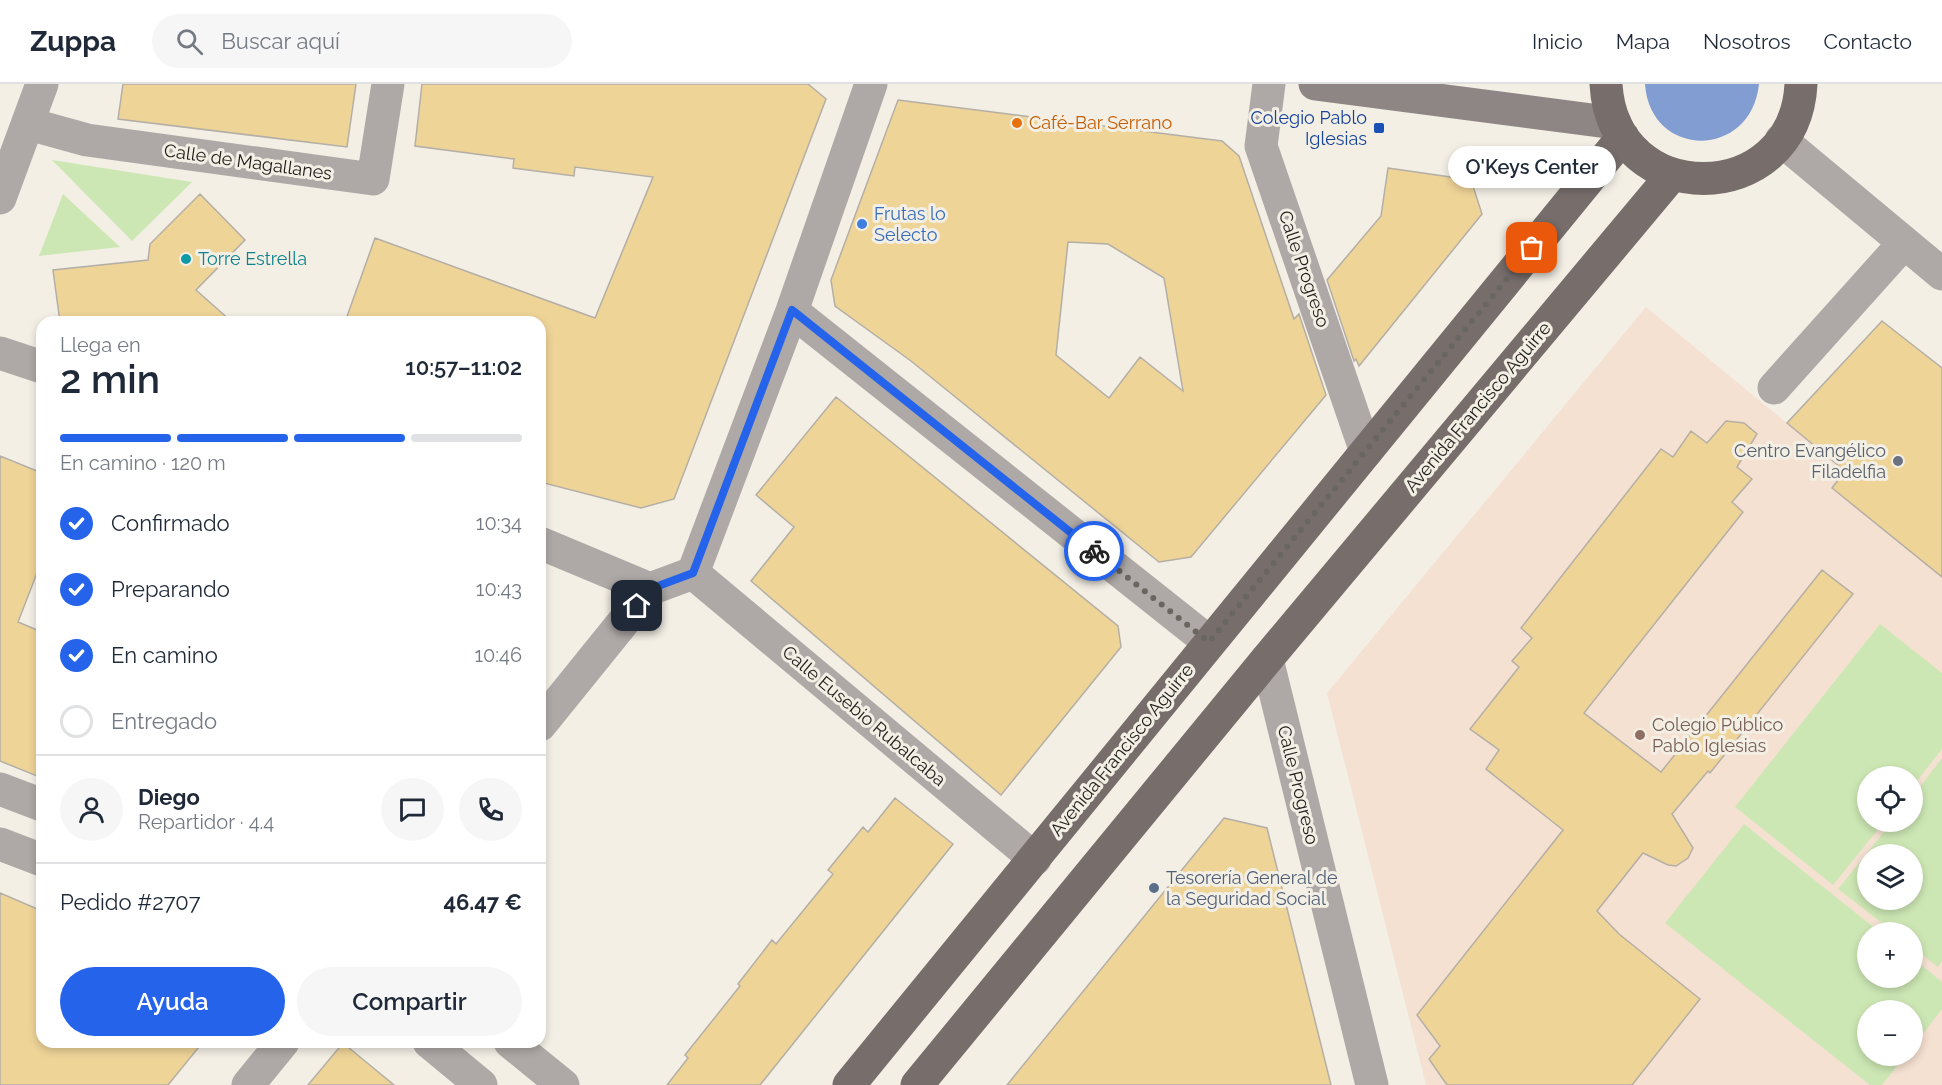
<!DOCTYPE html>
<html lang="es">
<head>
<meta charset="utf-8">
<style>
  body { margin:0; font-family:Raleway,sans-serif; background:#f6f6f7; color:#1f2937; height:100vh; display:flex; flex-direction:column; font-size:22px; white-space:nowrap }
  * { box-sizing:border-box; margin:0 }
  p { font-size:20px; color:#747a83 }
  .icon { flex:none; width:33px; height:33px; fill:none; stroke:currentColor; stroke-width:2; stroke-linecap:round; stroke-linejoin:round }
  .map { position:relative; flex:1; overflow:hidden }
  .details { position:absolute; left:36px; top:232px; width:510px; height:732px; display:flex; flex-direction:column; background:#fff; border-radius:18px; box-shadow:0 3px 9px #0003 }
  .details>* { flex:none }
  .buttons { position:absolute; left:1857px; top:682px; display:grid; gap:12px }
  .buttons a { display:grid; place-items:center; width:66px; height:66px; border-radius:50%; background:#fff; box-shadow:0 3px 9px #0003; font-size:30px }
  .pin { position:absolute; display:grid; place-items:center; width:51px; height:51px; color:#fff; margin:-26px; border-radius:12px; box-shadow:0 3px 9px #0006 }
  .courier { position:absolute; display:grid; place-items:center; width:60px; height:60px; margin:-30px; border:4px solid #2563eb; border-radius:50%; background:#fff; color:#222; box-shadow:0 2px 8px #0007 }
  .bubble { position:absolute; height:42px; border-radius:21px; background:#fff; box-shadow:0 3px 9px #0003; font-size:20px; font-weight:600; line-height:42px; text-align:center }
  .headline em { font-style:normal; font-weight:600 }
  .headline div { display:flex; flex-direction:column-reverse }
  .headline { display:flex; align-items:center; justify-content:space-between; height:102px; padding:0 24px }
  h1 { font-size:39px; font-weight:600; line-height:45px }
  .bar { display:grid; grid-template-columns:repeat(4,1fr); gap:9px 6px; align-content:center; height:72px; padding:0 24px }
  .bar i { height:8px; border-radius:4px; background:#e0e1e3 }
  .bar .selected { background:#2563eb }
  .bar p { grid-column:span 4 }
  .line { display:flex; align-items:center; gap:15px; padding:0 24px; border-top:2px solid #e0e1e3 }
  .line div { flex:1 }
  .round { display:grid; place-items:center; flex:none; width:63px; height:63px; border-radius:32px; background:#f6f6f7 }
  ol { padding:0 24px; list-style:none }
  li { display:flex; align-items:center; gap:18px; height:66px }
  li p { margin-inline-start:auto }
  li .icon { padding:6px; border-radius:50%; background:#2563eb; color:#fff; stroke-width:4 }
  li:last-child { color:#747a83 }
  li i { width:33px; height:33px; border:3px solid #e0e1e3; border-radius:50% }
  .button { display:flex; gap:12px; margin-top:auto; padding:12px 24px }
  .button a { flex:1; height:69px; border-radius:36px; background:#2563eb; color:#fff; font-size:24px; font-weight:600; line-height:69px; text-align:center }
  .button a+a { background:#f6f6f7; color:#1f2937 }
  header { display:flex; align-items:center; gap:36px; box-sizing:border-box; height:84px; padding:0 30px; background:#fff; border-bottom:2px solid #e0e1e3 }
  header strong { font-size:28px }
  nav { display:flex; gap:33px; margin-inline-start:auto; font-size:21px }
  .search { width:420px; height:54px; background:#f6f6f7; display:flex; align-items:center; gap:15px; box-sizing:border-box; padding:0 21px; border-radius:33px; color:#747a83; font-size:22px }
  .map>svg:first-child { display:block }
  .education { fill:#f5e1d2; fill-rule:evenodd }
  .green { fill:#cde7b4; fill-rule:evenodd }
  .water { fill:#829dd1 }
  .building { fill:#efd498; stroke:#b4afa6; stroke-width:1.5; fill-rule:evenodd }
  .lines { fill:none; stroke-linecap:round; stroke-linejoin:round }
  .street { stroke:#aea9a7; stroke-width:33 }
  .secondary { stroke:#8e8685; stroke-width:33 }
  .primary { stroke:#776e6c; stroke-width:33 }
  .done { stroke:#696660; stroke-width:6; stroke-dasharray:0 10.8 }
  .route { stroke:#2563eb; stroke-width:8 }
  .food-dot { fill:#e8710a; stroke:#f3efe5; stroke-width:2 }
  .transit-dot { fill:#1a4fb4; stroke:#f3efe5; stroke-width:2 }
  .shop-dot { fill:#3f7fe0; stroke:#f3efe5; stroke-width:2 }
  .culture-dot { fill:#0f9aa8; stroke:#f3efe5; stroke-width:2 }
  .worship-dot { fill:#6b7280; stroke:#f3efe5; stroke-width:2 }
  .education-dot { fill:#8d6e63; stroke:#f3efe5; stroke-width:2 }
  .service-dot { fill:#5c6f8a; stroke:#f3efe5; stroke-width:2 }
  .labels { text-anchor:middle; stroke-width:6; stroke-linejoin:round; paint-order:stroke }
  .transit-label { font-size:18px; fill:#164399; stroke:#f3efe5; text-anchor:end }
  .food-label { font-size:18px; fill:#c56008; stroke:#f3efe5; text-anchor:start }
  .street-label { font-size:18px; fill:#1e1c19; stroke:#f3efe5 }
  .shop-label { font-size:18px; fill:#366cbe; stroke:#f3efe5; text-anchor:start }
  .culture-label { font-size:18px; fill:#0d838f; stroke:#f3efe5; text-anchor:start }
  .worship-label { font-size:18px; fill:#5b616d; stroke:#f3efe5; text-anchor:end }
  .education-label { font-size:18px; fill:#785e54; stroke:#f3efe5; text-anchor:start }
  .service-label { font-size:18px; fill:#4e5e75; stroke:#f3efe5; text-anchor:start }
</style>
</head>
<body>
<header>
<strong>Zuppa</strong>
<div class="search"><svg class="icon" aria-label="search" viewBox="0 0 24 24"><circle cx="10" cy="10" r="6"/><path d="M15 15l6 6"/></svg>Buscar aquí</div>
<nav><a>Inicio</a><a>Mapa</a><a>Nosotros</a><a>Contacto</a></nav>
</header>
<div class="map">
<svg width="1942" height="1001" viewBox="0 0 1942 1001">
  <rect width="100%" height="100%" fill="#f3efe5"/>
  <path class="education" d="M1646,223l199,164 97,73v541h-516l-99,-392zM1868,693h44v45h-44zM1868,771h44v45h-44zM1868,849h44v45h-44zM1868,927h44v45h-44z"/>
  <path class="green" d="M52,76l140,22 -60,59z
    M63,110l57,53 -81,9z
    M1880,540l62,49v76l-29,37 -1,-9h-44v45h16l-51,63 -98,-78z
    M1942,674v203l-4,6 -25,-20 -1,-14h-17l-57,-44 54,-67h20l1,-26zM1868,771h44v45h-44z
    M1744,740l137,109h-13v45h44l1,-20 29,24v27l-29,38 -1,-36h-44v45h37l-23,29h-12l-205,-162z"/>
  <path class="water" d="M1645,0h114c-8,76 -109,75 -114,0z"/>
  <path class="building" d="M123,0h233l-9,63 -229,-28z
    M422,0h386l18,15 -152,400 -33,9 -101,-26v-160h-195l30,-84 220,80 58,-141 -78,-10 -1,9 -61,-8 1,-9 -99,-13z
    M898,16l324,41 17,15 55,163 5,-5 27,81 -135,162 -32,5 -248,-201 -76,-55 -4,-26zM1068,158l40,2 56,34 19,113 -43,-34 -31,41 -53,-43z
    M1388,84l83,12 11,34 -123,152 -3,-7 -2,2 -27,-81 54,-64z
    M200,110l45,46 -49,50 36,32h-90l-3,-2 -79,2 -7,-52 95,-10 2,-16z
    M1882,237l60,47v209l-110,-89 13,-17 -58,-48z
    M836,313l282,229 3,21 -120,148 -250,-214 43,-54 -38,-32z
    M1726,337l18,2 13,11 -20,33 15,12 -20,23 11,10 -159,201 77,59 161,-202 31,24 -143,179 -2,-2 -36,43 21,34 -5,10 -12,8 -8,-1 -25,-12 -46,58 22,23 81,65 -68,86h-185l-18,-26 11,-13 -23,-31 146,-185 -77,-61 13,-19 -29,-21 49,-62 -7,-6 20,-23 -11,-10 140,-179 12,8 18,-26 16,12z
    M0,372l42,17v87l-24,62 24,10v146l-42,-17z
    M895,714l58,46 -193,241h-93l21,-27 -3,-3 55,-69 -2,-2 34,-44 4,4 57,-70 -5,-4 35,-43 5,5z
    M1224,734l43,10 64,257h-324z
    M0,809l42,18v131h161l-35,43h-168z
    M343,959l51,42h-86z"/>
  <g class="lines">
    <path class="street" d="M1269,0l-8,62 105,306
      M29,40l58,16 286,39 15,-95
      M1781,56l161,134
      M0,114l42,-114
      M792,227l417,331
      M0,269l42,14
      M1774,304l130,-145
      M540,459l110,46
      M693,489l342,286
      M1267,575l105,426
      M540,641l110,-136 43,-16 99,-262 79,-227
      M0,705l42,16
      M0,760l42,16
      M429,958l52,43
      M510,958l53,43
      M248,1001l35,-43"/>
    <path class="secondary" d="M1315,0l300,39"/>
    <path class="primary" d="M1606,0c7,127 189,125 195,0
      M849,1001l774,-948
      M917,1001l350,-426 405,-484"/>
  </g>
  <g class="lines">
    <path class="done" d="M1094,467l115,91 323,-394"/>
    <path class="route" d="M637,522l13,-17 43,-16 99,-263 302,241"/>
  </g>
  <circle class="food-dot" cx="1017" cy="39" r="6"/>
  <rect class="transit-dot" x="1373" y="38" width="12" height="12" rx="3"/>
  <circle class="shop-dot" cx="862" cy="140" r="6"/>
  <circle class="culture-dot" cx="186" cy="175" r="6"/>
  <circle class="worship-dot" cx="1898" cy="377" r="6"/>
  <circle class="education-dot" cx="1640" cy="651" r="6"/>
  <circle class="service-dot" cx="1154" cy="804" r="6"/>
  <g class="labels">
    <g class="transit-label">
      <text x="1367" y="40">Colegio Pablo<tspan x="1367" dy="21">Iglesias</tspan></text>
    </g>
    <g class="food-label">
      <text x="1029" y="45">Café-Bar Serrano</text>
    </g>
    <g class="street-label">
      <text transform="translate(248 78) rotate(8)" y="6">Calle de Magallanes</text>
      <text transform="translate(1304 185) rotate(71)" y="6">Calle Progreso</text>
      <text transform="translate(1478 323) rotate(-50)" y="6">Avenida Francisco Aguirre</text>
      <text transform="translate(864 632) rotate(40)" y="6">Calle Eusebio Rubalcaba</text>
      <text transform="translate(1122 666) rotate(-51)" y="6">Avenida Francisco Aguirre</text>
      <text transform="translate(1298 701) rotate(76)" y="6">Calle Progreso</text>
    </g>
    <g class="shop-label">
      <text x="874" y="136">Frutas lo<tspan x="874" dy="21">Selecto</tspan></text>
    </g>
    <g class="culture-label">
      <text x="198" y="181">Torre Estrella</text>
    </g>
    <g class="worship-label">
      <text x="1886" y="373">Centro Evangélico<tspan x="1886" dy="21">Filadelfia</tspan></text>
    </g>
    <g class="education-label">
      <text x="1652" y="647">Colegio Público<tspan x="1652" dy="21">Pablo Iglesias</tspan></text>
    </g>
    <g class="service-label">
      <text x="1166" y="800">Tesorería General de<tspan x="1166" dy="21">la Seguridad Social</tspan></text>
    </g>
  </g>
</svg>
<div class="buttons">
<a><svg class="icon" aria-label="locate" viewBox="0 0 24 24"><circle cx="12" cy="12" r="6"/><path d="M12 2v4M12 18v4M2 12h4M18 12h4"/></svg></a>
<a><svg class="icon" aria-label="layers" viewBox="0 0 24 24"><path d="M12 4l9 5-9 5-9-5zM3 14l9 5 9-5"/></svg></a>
<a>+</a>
<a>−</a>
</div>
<div class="pin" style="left:1532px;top:164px;background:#ea580c"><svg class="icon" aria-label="bag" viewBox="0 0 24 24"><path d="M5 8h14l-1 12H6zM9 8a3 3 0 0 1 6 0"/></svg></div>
<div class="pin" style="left:637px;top:522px;background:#1f2937"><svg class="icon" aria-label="home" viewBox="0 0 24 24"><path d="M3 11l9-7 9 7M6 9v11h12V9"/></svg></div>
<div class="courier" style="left:1094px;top:467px"><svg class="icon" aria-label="bike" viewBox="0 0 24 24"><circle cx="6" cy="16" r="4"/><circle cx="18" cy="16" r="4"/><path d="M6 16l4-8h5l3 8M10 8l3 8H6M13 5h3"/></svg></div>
<div class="bubble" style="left:1448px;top:62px;width:168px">O'Keys Center</div>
<section class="details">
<div class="headline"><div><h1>2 min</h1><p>Llega en</p></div><em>10:57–11:02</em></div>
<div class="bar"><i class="selected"></i><i class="selected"></i><i class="selected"></i><i></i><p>En camino · 120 m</p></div>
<ol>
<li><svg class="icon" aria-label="check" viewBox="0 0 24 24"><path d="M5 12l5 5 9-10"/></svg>Confirmado<p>10:34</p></li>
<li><svg class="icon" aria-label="check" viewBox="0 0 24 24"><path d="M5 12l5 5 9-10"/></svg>Preparando<p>10:43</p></li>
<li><svg class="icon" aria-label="check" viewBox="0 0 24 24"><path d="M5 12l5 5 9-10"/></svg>En camino<p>10:46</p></li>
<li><i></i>Entregado</li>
</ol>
<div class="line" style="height:108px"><a class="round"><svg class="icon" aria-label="person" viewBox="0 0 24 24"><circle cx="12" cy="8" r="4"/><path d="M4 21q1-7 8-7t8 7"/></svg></a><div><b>Diego</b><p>Repartidor · 4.4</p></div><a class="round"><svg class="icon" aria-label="chat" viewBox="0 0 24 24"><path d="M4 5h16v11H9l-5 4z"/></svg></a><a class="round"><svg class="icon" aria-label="phone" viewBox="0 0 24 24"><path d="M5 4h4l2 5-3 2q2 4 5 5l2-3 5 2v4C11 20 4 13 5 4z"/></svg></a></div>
<div class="line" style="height:78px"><div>Pedido #2707</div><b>46.47 €</b></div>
<div class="button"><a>Ayuda</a><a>Compartir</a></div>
</section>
</div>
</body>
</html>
